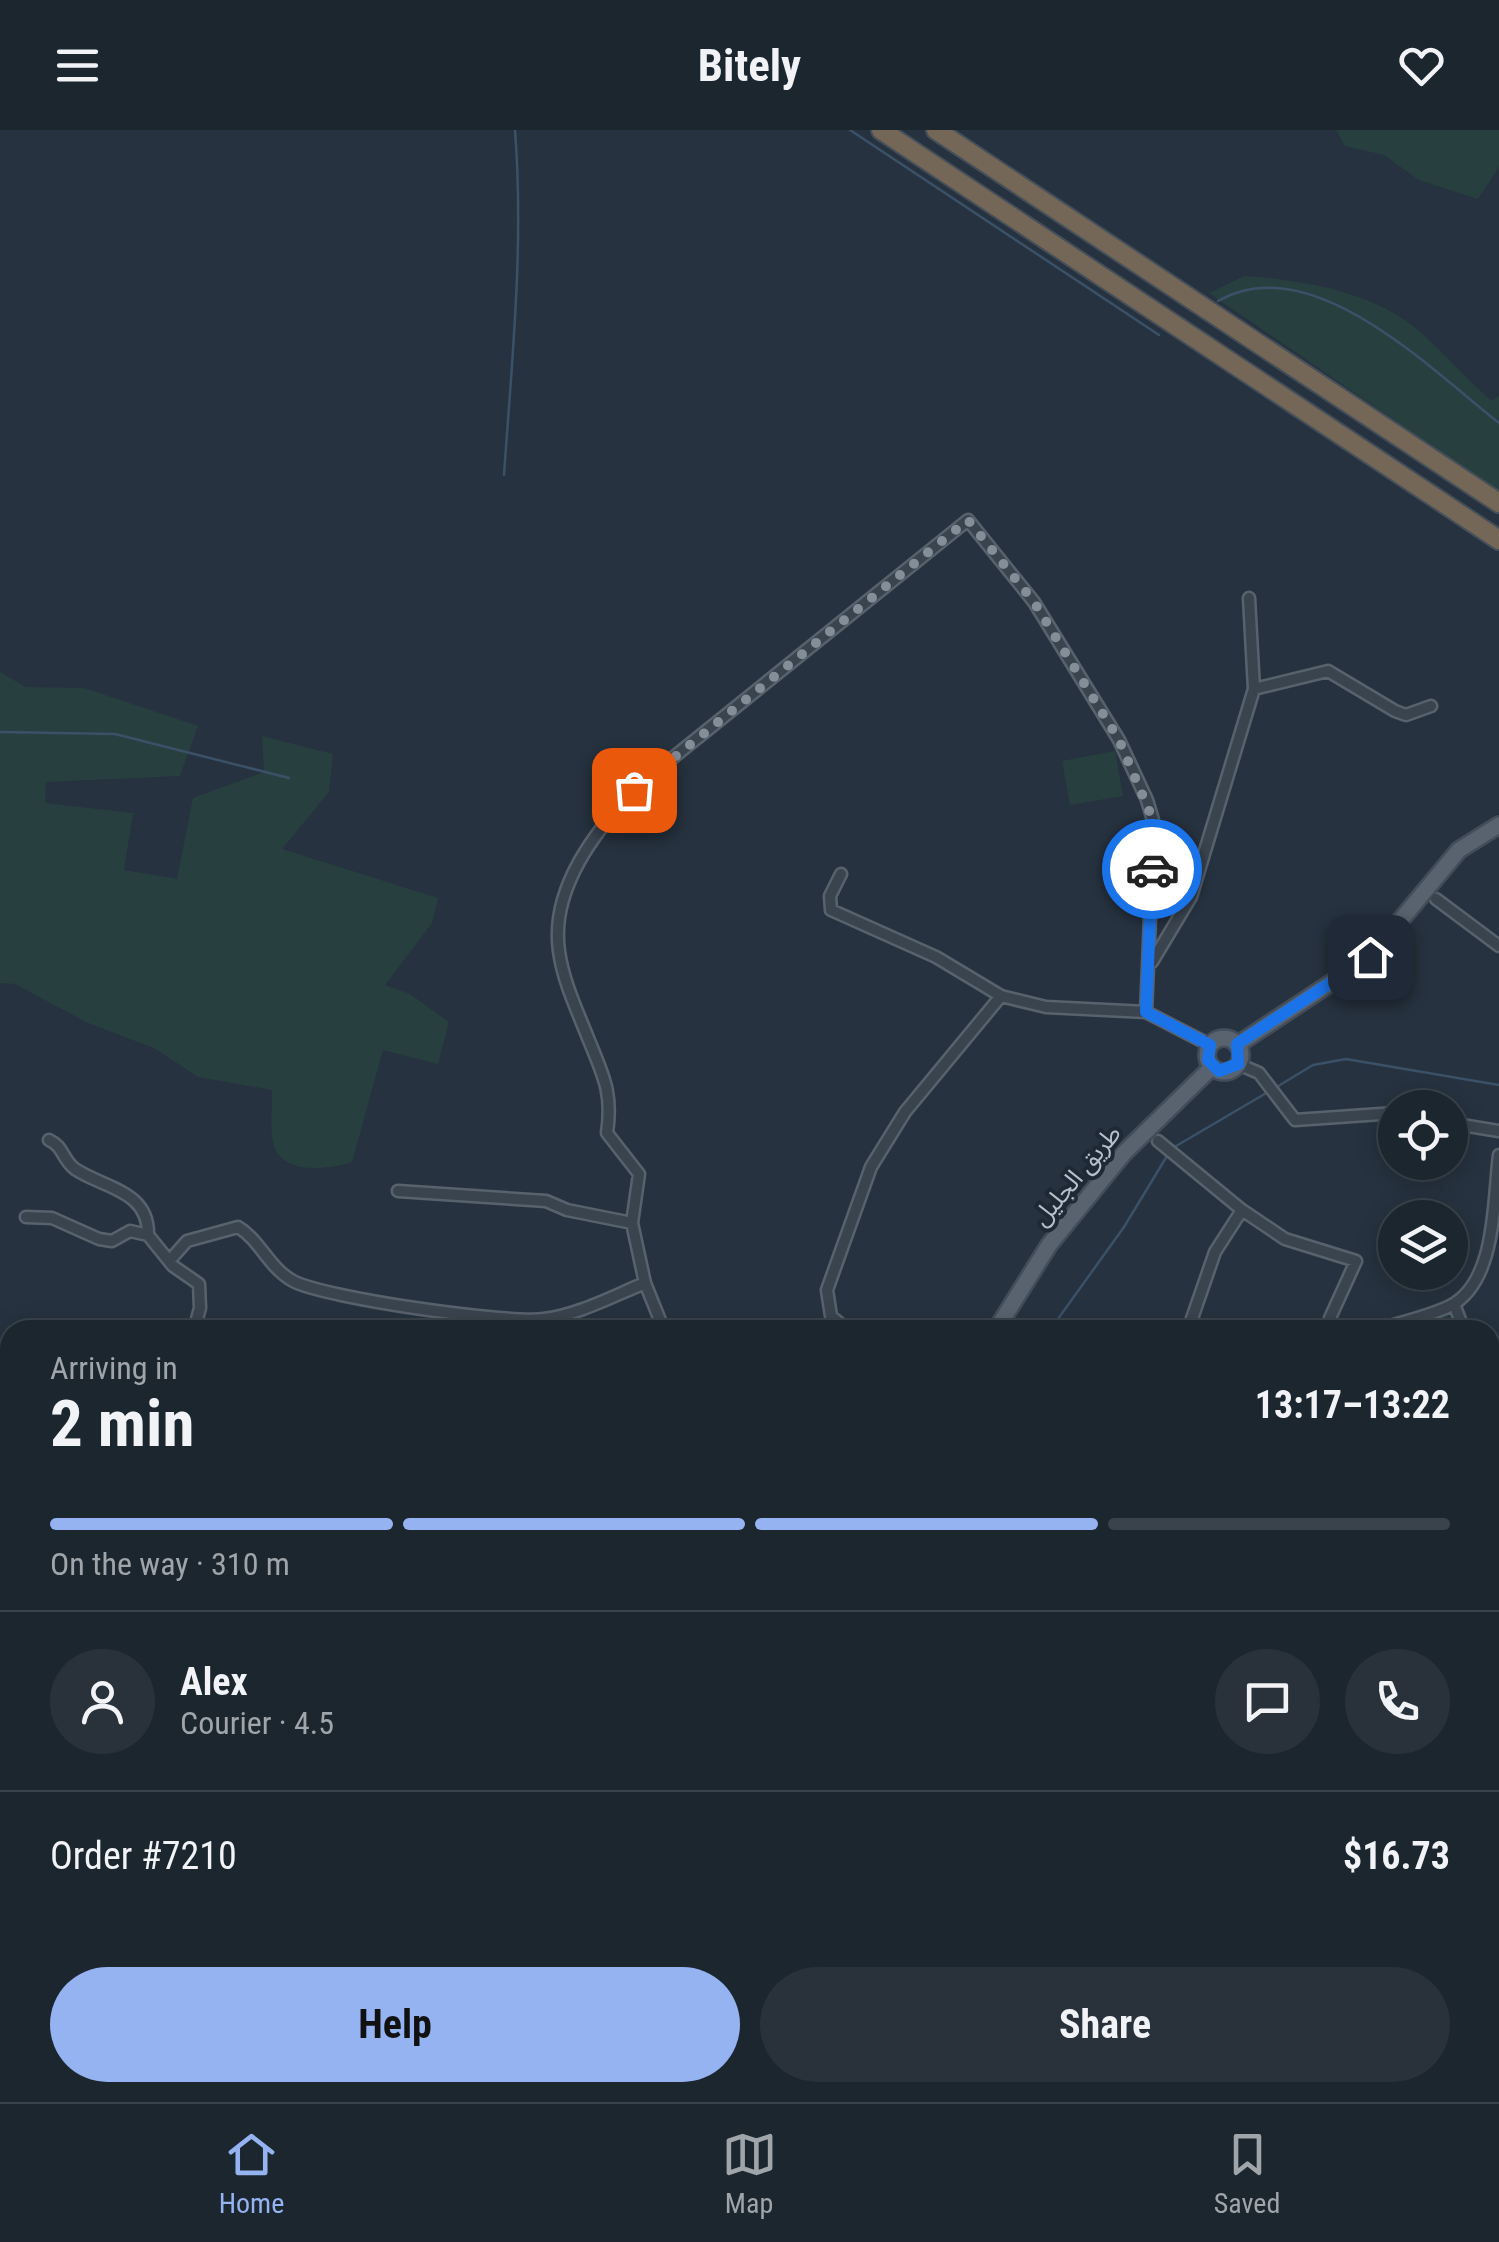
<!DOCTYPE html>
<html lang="en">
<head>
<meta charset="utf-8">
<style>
  body { margin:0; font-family:"Roboto Condensed","Noto Sans Arabic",sans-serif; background:#29323b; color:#f1f3f6; height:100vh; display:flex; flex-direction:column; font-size:38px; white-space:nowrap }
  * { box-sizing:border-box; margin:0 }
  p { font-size:32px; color:#a0a5aa }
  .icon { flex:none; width:55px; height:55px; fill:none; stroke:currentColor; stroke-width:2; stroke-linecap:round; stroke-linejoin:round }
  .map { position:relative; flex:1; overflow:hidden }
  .sheet { position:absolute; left:0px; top:1190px; width:1500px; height:782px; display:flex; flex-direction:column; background:#1c262f; border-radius:30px 30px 0 0; box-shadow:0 5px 25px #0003,0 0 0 2px #3a434b }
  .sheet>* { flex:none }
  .buttons { position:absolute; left:1378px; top:960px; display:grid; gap:20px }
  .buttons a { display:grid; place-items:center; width:90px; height:90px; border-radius:50%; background:#1c262f; box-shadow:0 5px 25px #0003,0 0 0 2px #3a434b; font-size:50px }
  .pin { position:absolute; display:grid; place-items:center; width:85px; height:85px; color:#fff; margin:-42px; border-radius:20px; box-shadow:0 5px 15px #0006 }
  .courier { position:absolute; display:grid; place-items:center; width:100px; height:100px; margin:-50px; border:8px solid #1a73e8; border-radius:50%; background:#fff; color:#222; box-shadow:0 2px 12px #0007 }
  .head em { font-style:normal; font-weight:700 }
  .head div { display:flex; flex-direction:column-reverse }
  .head { display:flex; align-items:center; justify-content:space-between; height:170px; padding:0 50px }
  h1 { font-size:65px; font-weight:700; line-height:75px }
  .bar { display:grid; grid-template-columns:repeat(4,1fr); gap:15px 10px; align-content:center; height:120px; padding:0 50px }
  .bar i { height:12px; border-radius:8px; background:#3a434b }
  .bar .selected { background:#95b2f1 }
  .bar p { grid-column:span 4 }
  .line { display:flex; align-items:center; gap:25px; padding:0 50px; border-top:2px solid #3a434b }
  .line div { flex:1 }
  .round { display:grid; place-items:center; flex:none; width:105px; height:105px; border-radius:52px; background:#29323b }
  .cta { display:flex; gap:20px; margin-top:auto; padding:20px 50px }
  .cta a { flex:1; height:115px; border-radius:60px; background:#95b2f1; color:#111; font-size:40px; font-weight:700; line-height:115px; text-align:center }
  .cta a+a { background:#29323b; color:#f1f3f6 }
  header { display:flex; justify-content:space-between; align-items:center; height:130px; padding:0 50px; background:#1c262f; font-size:45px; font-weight:700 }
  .tab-bar { display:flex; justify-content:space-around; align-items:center; height:140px; border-top:2px solid #3a434b; background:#1c262f; font-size:28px; color:#a0a5aa }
  .tab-bar a { display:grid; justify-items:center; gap:5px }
  .tab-bar .selected { color:#95b2f1 }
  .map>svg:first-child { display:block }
  .green { fill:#283f40 }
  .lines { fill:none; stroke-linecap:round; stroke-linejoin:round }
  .stream { stroke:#3b5168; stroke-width:2.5 }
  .street-casing { stroke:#58626d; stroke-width:15 }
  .primary-casing { stroke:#434d59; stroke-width:20 }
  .highway-casing { stroke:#454f5a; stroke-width:22 }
  .street { stroke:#3a444f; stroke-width:10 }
  .primary { stroke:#58636f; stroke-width:15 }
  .highway { stroke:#756757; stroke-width:18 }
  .done { stroke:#848e99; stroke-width:10; stroke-dasharray:0 18 }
  .route { stroke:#1a73e8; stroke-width:12 }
  .labels { text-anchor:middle; stroke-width:8; stroke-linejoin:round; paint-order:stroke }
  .street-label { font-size:25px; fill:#b6bfca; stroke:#1e2935 }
</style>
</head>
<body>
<header><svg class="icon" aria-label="menu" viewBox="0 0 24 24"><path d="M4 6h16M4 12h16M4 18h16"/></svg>Bitely<svg class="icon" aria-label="heart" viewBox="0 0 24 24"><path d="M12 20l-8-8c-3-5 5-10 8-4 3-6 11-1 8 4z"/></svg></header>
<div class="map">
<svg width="1499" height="1972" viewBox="0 0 1499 1972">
  <rect width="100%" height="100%" fill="#26323f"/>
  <path class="green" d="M1336,0h163v37l-21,32 -59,-19 -35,-25 -39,-9z
    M1244,146c58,4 129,15 175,55 25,22 47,48 73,70l7,-6v97l-290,-199z
    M0,542l26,15 58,1 114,38 -18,50 -134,6 -1,21 88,10 -9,57 53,9 16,-81 71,-26 -2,-36 71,18 -4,38 -47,57 156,49 -6,25 -47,62 25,9 39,28 -11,42 -55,-14 -31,112c-22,7 -68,14 -78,-16 -5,-16 -1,-40 -2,-56l-74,-13 -44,-29 -66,-25 -73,-39 -15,-1z
    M1115,621l8,45 -53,9 -8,-44z
    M1448,1185l15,15h-61z
    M974,1962l129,1 4,9h-142z"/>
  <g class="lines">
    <path class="stream" d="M850,0l309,205
      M1218,171c93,-54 213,69 281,122
      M504,345c8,-115 20,-230 11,-345
      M0,602l115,2 174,44
      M1275,958l38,-23 33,-6 153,26
      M1171,1019l97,-57
      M1050,1200l74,-103 43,-71
      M0,1630l10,1
      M974,1962l7,10"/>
    <defs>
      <path id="street" d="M1254,559l74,-18 67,40 11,4 25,-9
        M841,744l-11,22 1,14 105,47 65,39 45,11 100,5 64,33
        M1436,769l63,47
        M1152,832l39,-65 63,-208 -5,-91
        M1238,934l21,9 36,47 100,-7
        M1450,993l49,8
        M49,1010c15,7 13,19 26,29 28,19 74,21 73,66
        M1158,1011l84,69 43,29 71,22 -26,57
        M398,1061l148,10 21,9 65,13 13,60
        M26,1087l26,1 47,21 13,2 18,-10 18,4 25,31 26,18 1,24 -6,22
        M632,1093l7,-49 -32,-41c6,-41 -4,-58 -19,-95 -11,-28 -25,-57 -29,-87 -9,-62 36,-119 75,-162l334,-269 66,82 85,138 28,60 6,20v28l-7,164
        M170,1130l17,-19 51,-14c22,13 31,41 55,54 32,17 214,43 251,38 34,-4 69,-23 101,-36l19,47
        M1454,1174l10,26
        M848,1200l-17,-14 -4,-26 44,-123 34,-55 96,-116
        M1188,1200l27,-78 27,-42
        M1375,1200c24,-7 52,-13 75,-24 47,-24 43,-106 49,-151
        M9,1252l1,-1
        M0,1365l10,-1
        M0,1411h10
        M0,1473l10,-6
        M0,1729l10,2
        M1490,1747l9,-1
        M1490,1856l9,-3
        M0,1858l10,4
        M0,1942l10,-11
        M590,1962v10
        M724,1962l3,10
        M822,1962l7,10
        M1324,1962l17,10
        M485,1969l1,-7
        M286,1972l24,-10
        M316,1972l2,-10
        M1423,1972l4,-10"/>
      <path id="primary" d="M1207 925a17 17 0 1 1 34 0a17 17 0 1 1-34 0Z
        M1237,915l133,-88 89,-107 40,-25
        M996,1200l53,-85 75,-92 88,-86
        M102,1972l2,-10"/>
      <path id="highway" d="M881,0l618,410
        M936,0l563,373"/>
    </defs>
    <use href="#street" class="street-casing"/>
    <use href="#primary" class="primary-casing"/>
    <use href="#highway" class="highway-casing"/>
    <use href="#street" class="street"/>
    <use href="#primary" class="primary"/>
    <use href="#highway" class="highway"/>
  </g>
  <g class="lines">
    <path class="done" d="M634,660l334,-270 66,82 85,138 34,80 -1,49"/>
    <path class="route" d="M1152,739l-6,143 64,33 -2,15 11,11 19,-7 -1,-20 133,-87"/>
  </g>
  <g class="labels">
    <g class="street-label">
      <text transform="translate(1076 1045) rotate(-50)" y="9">طريق الجليل</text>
    </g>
  </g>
</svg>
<div class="buttons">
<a><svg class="icon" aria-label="locate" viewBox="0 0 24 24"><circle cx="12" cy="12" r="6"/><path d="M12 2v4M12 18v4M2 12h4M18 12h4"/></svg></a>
<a><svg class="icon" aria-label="layers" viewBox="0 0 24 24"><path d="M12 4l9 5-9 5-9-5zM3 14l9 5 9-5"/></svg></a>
</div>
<div class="pin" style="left:634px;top:660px;background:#ea580c"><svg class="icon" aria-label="bag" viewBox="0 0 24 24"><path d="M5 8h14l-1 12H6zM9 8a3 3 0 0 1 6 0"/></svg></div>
<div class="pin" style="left:1370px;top:827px;background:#1f2937"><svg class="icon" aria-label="home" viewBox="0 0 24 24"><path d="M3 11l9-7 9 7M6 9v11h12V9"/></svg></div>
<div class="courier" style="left:1152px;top:739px"><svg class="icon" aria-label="car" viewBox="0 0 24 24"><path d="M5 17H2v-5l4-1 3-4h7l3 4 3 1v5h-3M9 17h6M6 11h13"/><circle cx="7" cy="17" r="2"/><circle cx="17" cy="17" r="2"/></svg></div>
<section class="sheet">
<div class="head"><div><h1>2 min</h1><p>Arriving in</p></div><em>13:17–13:22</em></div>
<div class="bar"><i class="selected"></i><i class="selected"></i><i class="selected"></i><i></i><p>On the way · 310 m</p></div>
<div class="line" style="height:180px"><a class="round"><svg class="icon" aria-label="person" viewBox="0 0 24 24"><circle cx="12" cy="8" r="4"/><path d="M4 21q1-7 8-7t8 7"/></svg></a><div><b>Alex</b><p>Courier · 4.5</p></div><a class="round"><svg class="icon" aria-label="chat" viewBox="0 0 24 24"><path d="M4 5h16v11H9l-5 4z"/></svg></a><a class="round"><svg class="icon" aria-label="phone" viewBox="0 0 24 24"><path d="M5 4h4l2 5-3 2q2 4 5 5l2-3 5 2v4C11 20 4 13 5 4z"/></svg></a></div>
<div class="line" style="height:130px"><div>Order #7210</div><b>$16.73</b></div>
<div class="cta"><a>Help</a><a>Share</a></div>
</section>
</div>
<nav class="tab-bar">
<a class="selected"><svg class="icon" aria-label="home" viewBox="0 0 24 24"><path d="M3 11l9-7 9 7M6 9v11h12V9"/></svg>Home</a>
<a><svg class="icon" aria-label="map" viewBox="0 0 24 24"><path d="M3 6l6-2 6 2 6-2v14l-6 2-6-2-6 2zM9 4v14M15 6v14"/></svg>Map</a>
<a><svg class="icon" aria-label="saved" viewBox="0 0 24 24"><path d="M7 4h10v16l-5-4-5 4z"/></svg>Saved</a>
</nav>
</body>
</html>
